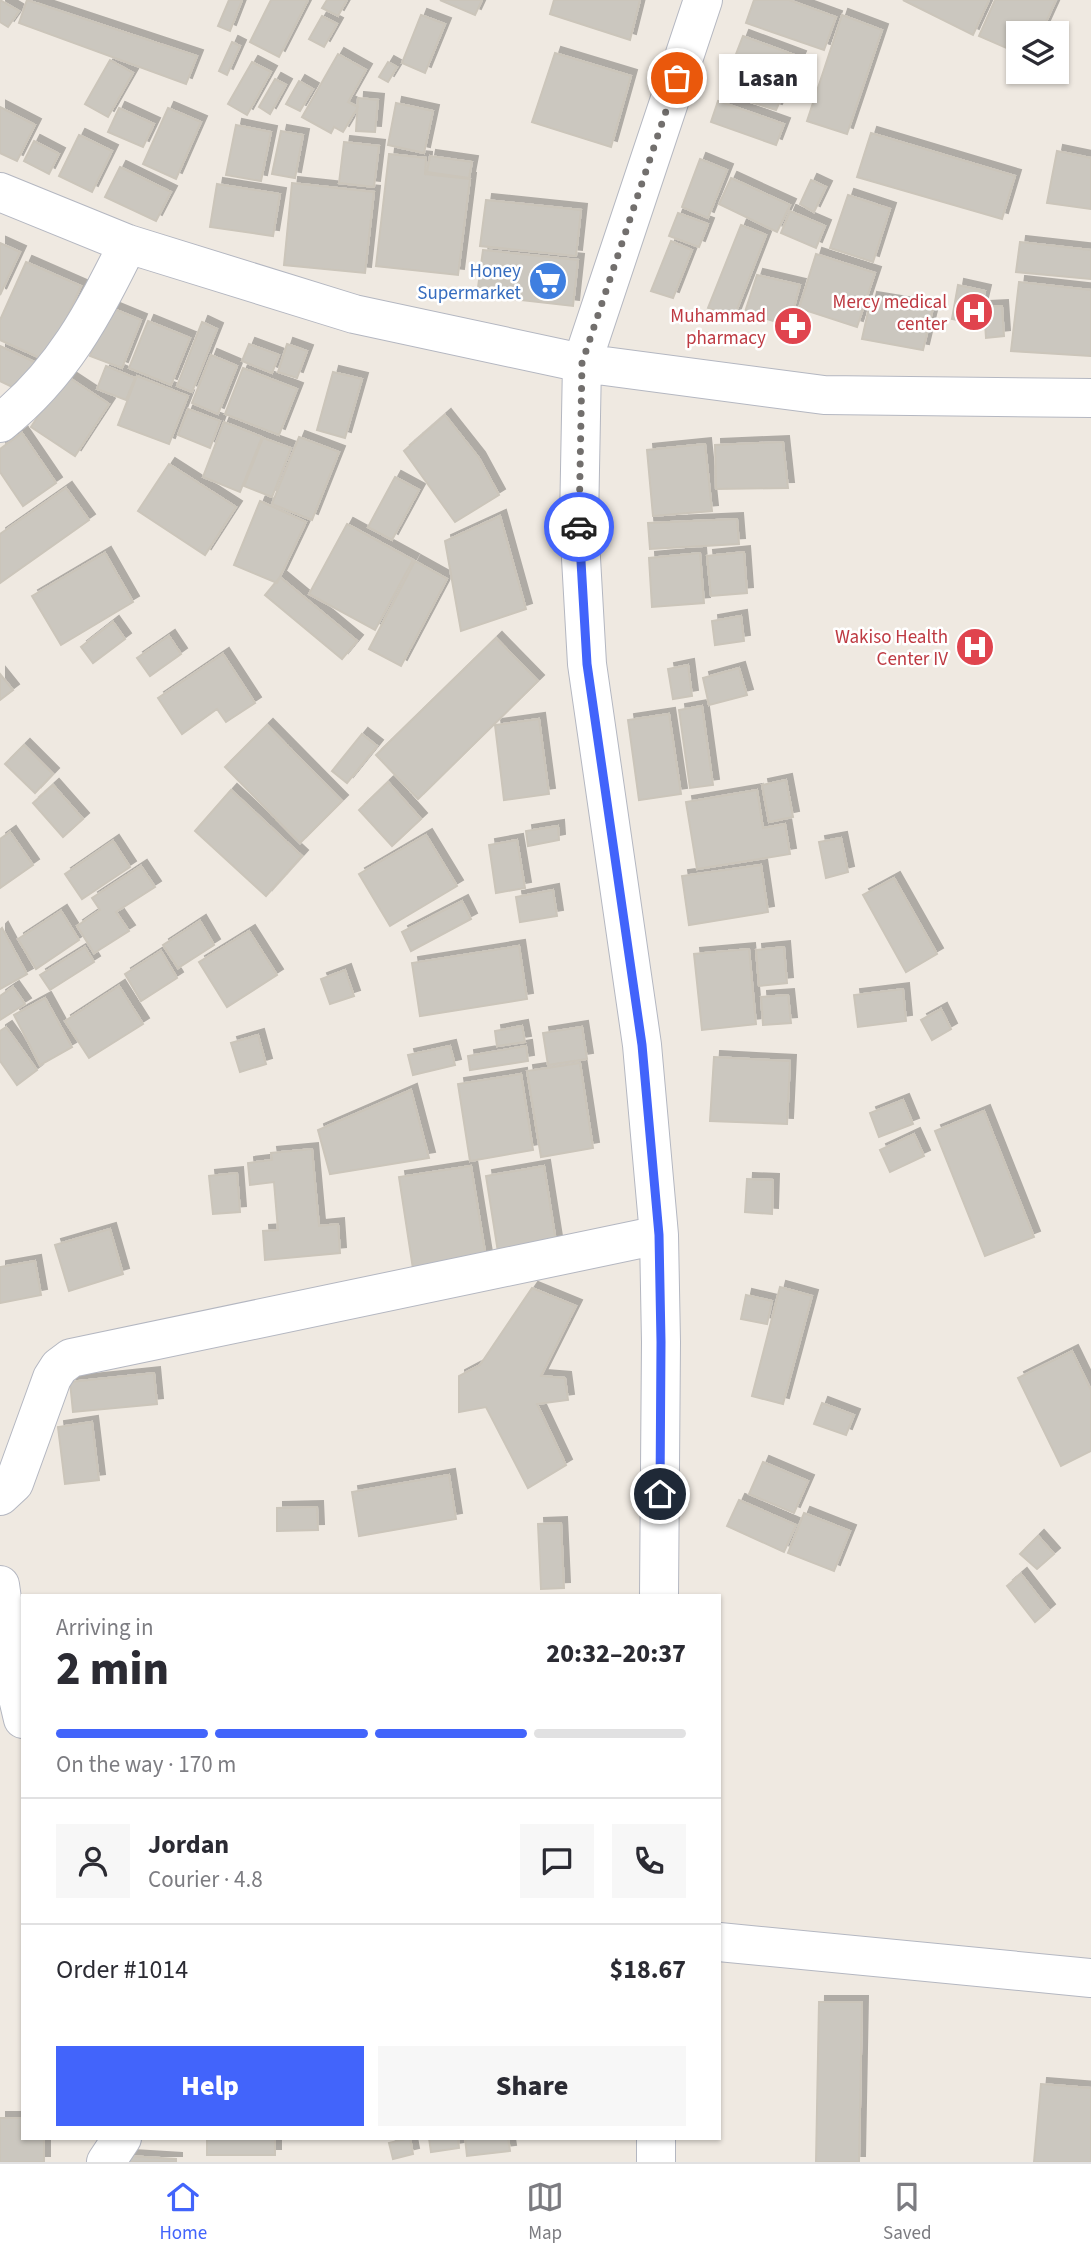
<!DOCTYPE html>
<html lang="en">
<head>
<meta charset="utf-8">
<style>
  body { margin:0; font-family:"Source Sans 3",sans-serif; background:#f7f7f7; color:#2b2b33; height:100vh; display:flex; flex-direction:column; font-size:26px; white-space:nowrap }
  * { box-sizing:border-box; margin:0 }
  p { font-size:23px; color:#7c7c81 }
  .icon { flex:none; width:38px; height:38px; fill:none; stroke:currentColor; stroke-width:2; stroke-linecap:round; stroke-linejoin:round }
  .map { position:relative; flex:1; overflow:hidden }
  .panel { position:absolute; left:21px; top:1594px; width:700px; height:546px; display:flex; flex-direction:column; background:#fff; border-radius:0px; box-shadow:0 2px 5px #0004 }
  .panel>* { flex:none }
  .tools { position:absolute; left:1006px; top:21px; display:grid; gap:14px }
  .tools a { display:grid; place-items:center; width:63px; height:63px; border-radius:0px; background:#fff; box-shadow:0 2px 5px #0004; font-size:35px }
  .pin { position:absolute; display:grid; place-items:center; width:60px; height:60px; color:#fff; margin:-30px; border:4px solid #fff; border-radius:50%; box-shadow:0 2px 7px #0007 }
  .courier { position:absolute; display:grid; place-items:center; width:70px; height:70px; margin:-35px; border:5px solid #4264fb; border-radius:50%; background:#fff; color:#222; box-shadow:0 2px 9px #0007 }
  .bubble { position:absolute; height:49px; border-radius:0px; background:#fff; box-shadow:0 2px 5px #0004; font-size:23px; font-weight:800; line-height:49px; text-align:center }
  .head em { font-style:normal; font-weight:800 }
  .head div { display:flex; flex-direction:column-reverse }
  .head { display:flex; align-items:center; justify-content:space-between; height:119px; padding:0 35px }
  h1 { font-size:46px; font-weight:800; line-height:52px }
  .bar { display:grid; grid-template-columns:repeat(4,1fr); gap:10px 7px; align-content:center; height:84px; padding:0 35px }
  .bar i { height:9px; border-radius:5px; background:#e1e1e2 }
  .bar .on { background:#4264fb }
  .bar p { grid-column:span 4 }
  .line { display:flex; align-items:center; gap:18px; padding:0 35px; border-top:2px solid #e1e1e2 }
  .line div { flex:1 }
  .round { display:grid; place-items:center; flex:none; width:74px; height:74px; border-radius:0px; background:#f7f7f7 }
  .button { display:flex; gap:14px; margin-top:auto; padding:14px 35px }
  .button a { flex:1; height:80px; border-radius:0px; background:#4264fb; color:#fff; font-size:28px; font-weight:800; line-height:80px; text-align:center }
  .button a+a { background:#f7f7f7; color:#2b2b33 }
  .tabs { display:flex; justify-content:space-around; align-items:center; height:98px; border-top:2px solid #e1e1e2; background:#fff; font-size:19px; color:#7c7c81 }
  .tabs a { display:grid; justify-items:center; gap:4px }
  .tabs .on { color:#4264fb }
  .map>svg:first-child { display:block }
  .building { fill:#cbc7bf; stroke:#cbc5ba; stroke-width:2; filter:url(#shadow) }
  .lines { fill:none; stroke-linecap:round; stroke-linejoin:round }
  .minor-casing { stroke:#b4b7c1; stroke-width:40 }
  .minor { stroke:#fff; stroke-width:38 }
  .done { stroke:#726f6d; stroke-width:7; stroke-dasharray:0 12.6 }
  .route { stroke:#4264fb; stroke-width:9 }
  .labels { text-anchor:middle; stroke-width:5; stroke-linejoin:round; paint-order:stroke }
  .shop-label { font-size:19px; fill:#366cbe; stroke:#fff; text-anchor:end }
  .health-label { font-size:19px; fill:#be3a42; stroke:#fff; text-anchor:end }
</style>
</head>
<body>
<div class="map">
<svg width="1091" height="2162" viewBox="0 0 1091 2162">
  <defs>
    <filter id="shadow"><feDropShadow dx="6" dy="-6" stdDeviation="0" flood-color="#0004"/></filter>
  </defs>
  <rect width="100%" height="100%" fill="#efe9e1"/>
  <path class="building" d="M0,0l19,11 -11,16 -8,-5z
    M27,0l170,56 -11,28 -167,-61z
    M229,0h13l-12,31 -12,-5z
    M271,0h37l-29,57 -29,-15z
    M327,0h20l-9,16 -16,-8z
    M440,0h42l-7,15z
    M554,0h86l-10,40 -80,-26z
    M754,0h35l47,17 -12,33 -78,-27z
    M903,0h86l-16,35z
    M995,0h61l-15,33h-23v20l-39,-17z
    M421,15l24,9 -20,49 -23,-10z
    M842,15l40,15 -35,104 -40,-13z
    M322,16l15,8 -13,23 -15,-8z
    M743,36l57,21 -24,53 -55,-17z
    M232,42l8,4 -13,29 -8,-4z
    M555,53l76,23 -20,71 -79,-25z
    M338,54l28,16 -18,32 10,5 -15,25 -9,-5 -3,6 -29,-16z
    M110,60l23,13 -25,44 -23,-13z
    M252,62l19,10 -24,43 -19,-11z
    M388,62l9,5 -9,15 -9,-5z
    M275,79l11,6 -16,29 -11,-7z
    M299,81l14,8 -13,22 -14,-7z
    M358,98l20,2 -3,32 -19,-1z
    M718,101l66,23 -8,21 -65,-23z
    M396,103l37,8 -9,42 -36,-8z
    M0,107l35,18 -18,36 -17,-8z
    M119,108l35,16 -11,23 -35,-15z
    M168,108l33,14 -25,57 -33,-15z
    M236,125l35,7 -10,49 -35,-6z
    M281,131l22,4 -8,43 -23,-4z
    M871,133l144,43 -13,43 -145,-42z
    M79,135l33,16 -20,41 -33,-16z
    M34,141l25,13 -10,20 -25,-13z
    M344,142l35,4 -5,41 -35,-4z
    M1057,151l34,7v51l-44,-6z
    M389,154l37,4 -1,16 45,5 -12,96 -82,-9z
    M430,156l42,6 -3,16 -42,-6z
    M700,159l27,11 -19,48 -26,-11z
    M120,167l51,25 -15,29 -51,-24z
    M731,178l59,27 -13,27 -58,-28z
    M811,180l15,7 -12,25 -14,-8z
    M292,183l82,9 -9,81 -81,-8z
    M217,184l63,10 -7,42 -63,-9z
    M848,195l42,14 -17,53 -43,-14z
    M486,200l95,10 -5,46 -96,-10z
    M790,211l35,15 -9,22 -35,-15z
    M678,213l30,11 -9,23 -30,-11z
    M741,225l25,10 -32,82 -26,-9z
    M671,241l21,9 -19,48 -22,-7z
    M1020,242l71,8v29l-75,-7z
    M0,243l20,9 -20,43z
    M483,250l95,10 -5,46 -96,-11z
    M816,254l59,19 -18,54 -58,-19z
    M26,262l55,24 -34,75 -47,-21v-20z
    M757,275l43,10 -11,41 -44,-14z
    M1019,282l72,8v66l-80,-5z
    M958,285l27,6 -8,33 -25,-5z
    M871,298l62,10 -10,42 -61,-11z
    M1002,306l2,30 -18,2 -2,-31z
    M109,307l32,13 -19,48 -32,-12z
    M148,321l42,17 -19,47 -42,-17z
    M202,322l15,7 -25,63 -15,-6z
    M249,344l30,11 -7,18 -30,-12z
    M287,344l20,7 -10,27 -19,-6z
    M0,346l43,20 -14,29 -29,-14z
    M211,355l26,11 -19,48 -26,-11z
    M106,366l29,12 -9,22 -29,-11z
    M243,368l54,21 -18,46 -54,-21z
    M333,372l29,7 -17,59 -28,-8z
    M65,375l44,29 -34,52 -44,-29z
    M137,376l51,20 -19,48 -51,-19z
    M188,409l32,12 -10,27 -32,-13z
    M445,415l34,43 20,37 -44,27 -51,-71z
    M224,422l38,15 -22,55 -37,-15z
    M22,433l34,50 -33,23 -23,-34v-23z
    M299,437l40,15 -27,68 -40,-16z
    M263,438l28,10 -19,49 -28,-11z
    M783,442l5,46 -72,1 -1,-44z
    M705,444l7,67 -59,5 -6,-66z
    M169,464l67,43 -31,48 -67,-44z
    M395,477l24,13 -27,50 -24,-13z
    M66,488l23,32 -89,63v-49z
    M260,501l46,21 -29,61 -43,-18z
    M500,516l26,93 -65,22 -16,-90z
    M737,519l2,25 -89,5 -2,-26z
    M347,524l66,36 -38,70 -66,-36z
    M744,552l3,41 -36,3 -4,-40z
    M105,553l28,49 -72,43 -29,-49z
    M700,553l4,50 -52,4 -3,-49z
    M415,561l32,18 -46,87 -32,-17z
    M280,577l77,64 -15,18 -77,-64z
    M741,616l3,25 -29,4 -3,-24z
    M113,622l12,17 -32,24 -12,-16z
    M169,636l12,18 -31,22 -13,-18z
    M496,638l42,43 -120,118 -42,-44z
    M223,654l32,49 -29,19 -9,-13 -35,25 -24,-36z
    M688,665l4,31 -19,3 -5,-30z
    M739,668l8,27 -38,10 -6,-27z
    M0,674l13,16 -13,10z
    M702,706l11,79 -23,3 -11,-78z
    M669,714l12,80 -42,6 -11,-80z
    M539,719l10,75 -45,6 -9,-75z
    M267,725l75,76 -42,42 -75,-76z
    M362,734l15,12 -30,37 -15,-12z
    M24,745l29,29 -18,19 -30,-29z
    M786,780l7,37 -24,5 -7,-37z
    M388,782l33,37 -29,27 -33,-36z
    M53,785l30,34 -20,18 -30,-34z
    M231,790l71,66 -36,40 -71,-65z
    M757,790l6,38 22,-4 5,30 -93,15 -11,-67z
    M558,826l1,14 -31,6 -2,-15z
    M10,832l23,33 -33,23v-49z
    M426,835l31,51 -67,40 -31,-52z
    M841,838l7,34 -22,6 -7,-36z
    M517,840l8,48 -29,5 -7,-48z
    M113,841l17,26 -48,32 -17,-25z
    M761,865l7,47 -79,13 -7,-49z
    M141,866l14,21 -39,25 13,19 -35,22 -17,-27 23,-16 -8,-12z
    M894,878l43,76 -31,18 -43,-77z
    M553,890l4,26 -37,6 -4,-25z
    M462,901l9,18 -60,32 -9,-19z
    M61,911l18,29 -43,29 -18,-30z
    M200,921l14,24 -36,23 -15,-23z
    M2,928l25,46 -27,15v-59z
    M249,931l28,44 -50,32 -28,-45z
    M519,946l8,53 -107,17 -8,-53z
    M85,947l9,15 -44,28 -10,-15z
    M784,947l3,36 -28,3 -3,-36z
    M749,949l7,75 -54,6 -8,-76z
    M161,951l16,27 -36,23 -16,-27z
    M345,970l9,26 -24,8 -9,-25z
    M119,986l24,38 -54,34 -24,-37z
    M13,987l12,17 -25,16v-24z
    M903,989l3,32 -48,6 -4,-32z
    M788,995l3,28 -28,2 -2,-28z
    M45,998l27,49 -32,18 -26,-50z
    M941,1009l10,20 -19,11 -11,-20z
    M522,1026l3,16 -28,4 -2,-15z
    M6,1027l31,43 -20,15 -17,-24v-30z
    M582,1027l5,32 -39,6 -5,-32z
    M258,1035l8,29 -26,8 -9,-29z
    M450,1046l5,19 -42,10 -5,-20z
    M526,1046l2,15 -58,9 -2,-14z
    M714,1057l76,4 -3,63 -77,-3z
    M580,1063l13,85 -52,9 -14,-86z
    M521,1074l12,76 -63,11 -12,-77z
    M411,1090l18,68 -99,16 -12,-44z
    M903,1100l10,24 -34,13 -9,-24z
    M984,1111l50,126 -49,19 -50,-125z
    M914,1134l10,22 -34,16 -10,-22z
    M312,1149l7,77 19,-2 2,29 -75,7 -2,-29 15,-1 -4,-48 -24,3 -2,-22 24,-3 -1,-7z
    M471,1166l17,104 -73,12 -16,-105z
    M544,1166l12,76 -58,10 -12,-76z
    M237,1173l3,39 -27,2 -4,-38z
    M747,1179l26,1 -1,34 -27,-2z
    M110,1229l13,45 -54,17 -14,-46z
    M35,1261l6,34 -41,8v-36z
    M780,1287l32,9 -29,108 -31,-8z
    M532,1288l44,18 -35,70 24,2 3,22 -31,4 29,61 -38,23 -42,-81 -27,5v-36l21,-11z
    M746,1295l26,6 -5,23 -26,-5z
    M1072,1351l19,39v61l-30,15 -43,-88z
    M154,1373l3,31 -84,8 -3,-30z
    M822,1403l32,12 -8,20 -32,-11z
    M92,1422l7,58 -34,4 -7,-57z
    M763,1462l45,19 -14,32 -45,-19z
    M449,1475l7,44 -97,17 -7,-44z
    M739,1500l57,25 -12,27 -57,-26z
    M317,1507l1,23 -41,1v-23z
    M804,1513l46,18 -16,40 -46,-18z
    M561,1523l3,65 -23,1 -3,-65z
    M1038,1536l16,18 -17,15 -17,-15z
    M1021,1574l28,36 -14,12 -28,-36z
    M819,2002h43l-3,160h-43z
    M1041,2084l50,4v74h-57z
    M0,2118h23v20h21v24h-44z
    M207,2138h68v17h-68z
    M410,2138l3,16 -20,5 -4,-16z
    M429,2138h29l1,10 -28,4z
    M465,2138h43l2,13 -43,5z
    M128,2156l48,3v3h-48z"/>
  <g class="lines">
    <defs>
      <path id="minor" d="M0,192l128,52 226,70 228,49 242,32 267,3
        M0,423c63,-50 93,-109 128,-179
        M0,1496l14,-13 38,-105 7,-11 12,-9 588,-123
        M0,1585l13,92 10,42
        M659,1596l2,-254 -2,-107 -17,-190 -55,-381 -8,-141 3,-160 121,-363
        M719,1942l372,36
        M106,2162l16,-24
        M656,2162v-24"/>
    </defs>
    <use href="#minor" class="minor-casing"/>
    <use href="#minor" class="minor"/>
  </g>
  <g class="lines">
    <path class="done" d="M579,527l3,-164 95,-285"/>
    <path class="route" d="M579,527l8,137 55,381 17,190 2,107 -1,152"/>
  </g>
  <defs>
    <symbol id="supermarket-disc" viewBox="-11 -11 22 22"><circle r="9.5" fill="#3f7fe0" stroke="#fff"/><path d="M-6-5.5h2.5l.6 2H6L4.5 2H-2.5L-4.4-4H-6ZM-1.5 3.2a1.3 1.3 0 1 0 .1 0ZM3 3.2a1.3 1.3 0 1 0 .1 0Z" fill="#fff"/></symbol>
    <symbol id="hospital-disc" viewBox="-11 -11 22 22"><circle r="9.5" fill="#e0444e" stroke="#fff"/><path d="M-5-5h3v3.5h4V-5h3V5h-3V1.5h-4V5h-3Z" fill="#fff"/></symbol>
    <symbol id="pharmacy-disc" viewBox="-11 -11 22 22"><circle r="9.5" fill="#e0444e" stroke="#fff"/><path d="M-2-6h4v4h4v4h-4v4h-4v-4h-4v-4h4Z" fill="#fff"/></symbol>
  </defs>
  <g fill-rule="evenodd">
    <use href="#supermarket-disc" x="526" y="259" width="44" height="44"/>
    <use href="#hospital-disc" x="952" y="290" width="44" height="44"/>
    <use href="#pharmacy-disc" x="771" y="304" width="44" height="44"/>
    <use href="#hospital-disc" x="953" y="625" width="44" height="44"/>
  </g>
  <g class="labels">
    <g class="shop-label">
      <text x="521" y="277">Honey<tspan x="521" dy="22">Supermarket</tspan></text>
    </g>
    <g class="health-label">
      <text x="947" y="308">Mercy medical<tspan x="947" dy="22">center</tspan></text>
      <text x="766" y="322">Muhammad<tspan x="766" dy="22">pharmacy</tspan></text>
      <text x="948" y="643">Wakiso Health<tspan x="948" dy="22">Center IV</tspan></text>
    </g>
  </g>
</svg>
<div class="tools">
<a><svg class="icon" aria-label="layers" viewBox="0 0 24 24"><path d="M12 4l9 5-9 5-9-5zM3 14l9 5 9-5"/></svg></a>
</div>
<div class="pin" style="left:677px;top:78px;background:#ea580c"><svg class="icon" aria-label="bag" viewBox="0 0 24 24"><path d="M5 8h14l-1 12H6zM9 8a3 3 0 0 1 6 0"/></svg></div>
<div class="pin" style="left:660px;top:1494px;background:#1f2937"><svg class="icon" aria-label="home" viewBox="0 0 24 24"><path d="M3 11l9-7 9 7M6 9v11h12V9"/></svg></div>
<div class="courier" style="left:579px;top:527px"><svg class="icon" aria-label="car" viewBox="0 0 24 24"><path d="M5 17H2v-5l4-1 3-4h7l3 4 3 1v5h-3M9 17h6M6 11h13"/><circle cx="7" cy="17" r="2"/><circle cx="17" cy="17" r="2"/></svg></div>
<div class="bubble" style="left:719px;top:54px;width:98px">Lasan</div>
<section class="panel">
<div class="head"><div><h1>2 min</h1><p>Arriving in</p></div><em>20:32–20:37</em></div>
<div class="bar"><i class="on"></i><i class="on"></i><i class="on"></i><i></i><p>On the way · 170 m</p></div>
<div class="line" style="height:126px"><a class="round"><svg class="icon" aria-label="person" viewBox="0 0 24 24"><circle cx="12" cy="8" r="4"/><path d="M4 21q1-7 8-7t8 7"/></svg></a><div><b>Jordan</b><p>Courier · 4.8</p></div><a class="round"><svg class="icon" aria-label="chat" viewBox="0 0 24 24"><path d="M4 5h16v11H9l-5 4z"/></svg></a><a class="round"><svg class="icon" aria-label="phone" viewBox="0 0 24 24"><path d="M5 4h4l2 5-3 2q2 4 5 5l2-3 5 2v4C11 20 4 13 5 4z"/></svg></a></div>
<div class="line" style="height:91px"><div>Order #1014</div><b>$18.67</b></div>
<div class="button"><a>Help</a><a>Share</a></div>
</section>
</div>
<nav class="tabs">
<a class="on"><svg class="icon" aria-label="home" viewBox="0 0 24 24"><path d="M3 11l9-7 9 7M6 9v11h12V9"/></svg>Home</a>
<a><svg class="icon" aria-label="map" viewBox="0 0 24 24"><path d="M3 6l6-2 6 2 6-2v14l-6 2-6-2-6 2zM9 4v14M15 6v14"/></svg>Map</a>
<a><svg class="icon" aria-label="saved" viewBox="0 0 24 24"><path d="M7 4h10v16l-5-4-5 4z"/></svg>Saved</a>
</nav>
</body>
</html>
